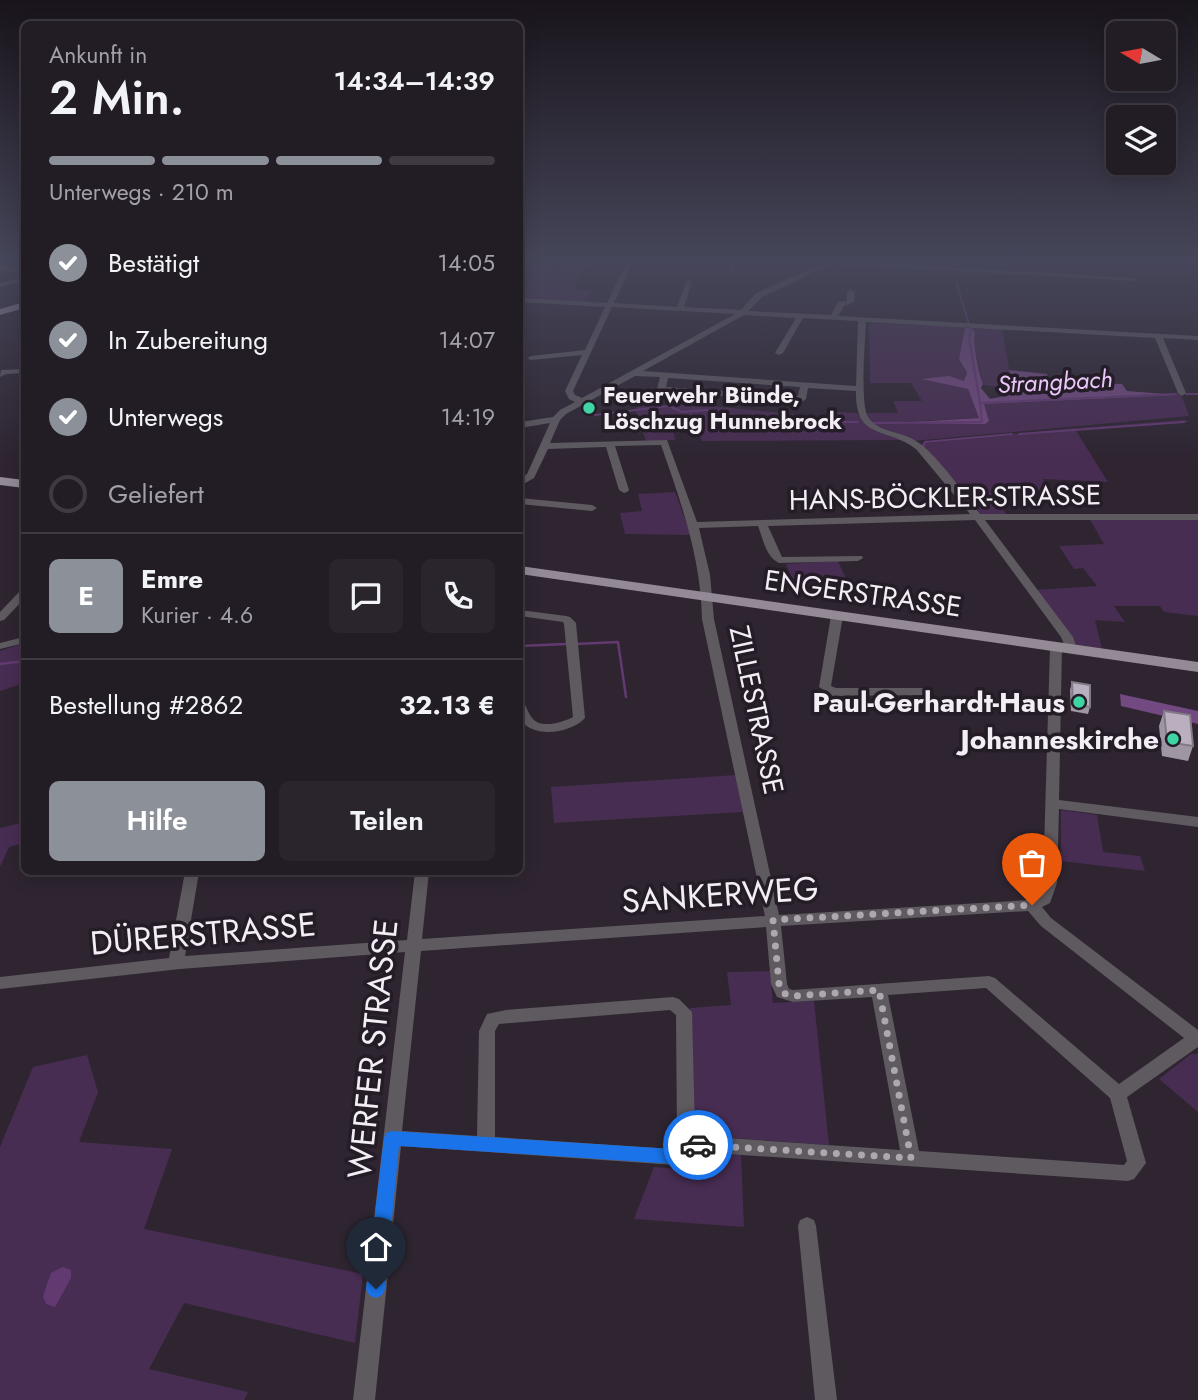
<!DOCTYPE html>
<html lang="de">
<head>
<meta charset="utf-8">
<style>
  body { margin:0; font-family:Jost,sans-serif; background:#2a252d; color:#f1f3f6; height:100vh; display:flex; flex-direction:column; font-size:26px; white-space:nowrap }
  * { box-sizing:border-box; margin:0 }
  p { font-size:23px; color:#a2a1a7 }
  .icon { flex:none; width:38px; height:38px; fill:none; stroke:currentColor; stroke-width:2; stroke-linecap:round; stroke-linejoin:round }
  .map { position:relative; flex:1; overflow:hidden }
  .sheet { position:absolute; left:21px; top:21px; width:502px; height:854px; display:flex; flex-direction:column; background:#221c25; border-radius:10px; box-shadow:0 4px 18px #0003,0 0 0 2px #3f3a42 }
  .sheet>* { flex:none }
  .needle { width:46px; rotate:280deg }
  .controls { position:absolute; left:1106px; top:21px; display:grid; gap:14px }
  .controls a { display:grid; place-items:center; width:70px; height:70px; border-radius:10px; background:#221c25; box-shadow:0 4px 18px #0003,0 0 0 2px #3f3a42; font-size:35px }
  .pin { position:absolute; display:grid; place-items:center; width:60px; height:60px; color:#fff; margin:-72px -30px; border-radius:50% 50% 50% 0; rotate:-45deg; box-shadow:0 0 7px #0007 }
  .pin .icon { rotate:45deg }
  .courier { position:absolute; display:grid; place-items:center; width:70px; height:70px; margin:-35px; border:5px solid #1a73e8; border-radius:50%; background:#fff; color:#222; box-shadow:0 2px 9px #0007 }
  .head em { font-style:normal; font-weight:600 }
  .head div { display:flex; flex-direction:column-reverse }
  .head { display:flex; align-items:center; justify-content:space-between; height:119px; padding:0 28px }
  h1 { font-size:46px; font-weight:600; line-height:52px }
  .bar { display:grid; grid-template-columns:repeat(4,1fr); gap:10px 7px; align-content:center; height:84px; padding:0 28px }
  .bar i { height:9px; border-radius:5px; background:#3f3a42 }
  .bar .selected { background:#8c9099 }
  .bar p { grid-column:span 4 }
  .line { display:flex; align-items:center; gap:18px; padding:0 28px; border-top:2px solid #3f3a42 }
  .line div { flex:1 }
  .round { display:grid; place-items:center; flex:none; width:74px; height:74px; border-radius:10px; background:#2a252d }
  ol { padding:0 28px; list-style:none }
  li { display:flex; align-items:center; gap:21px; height:77px }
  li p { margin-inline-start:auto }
  li .icon { padding:7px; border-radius:50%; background:#8c9099; color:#fff; stroke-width:4 }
  li:last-child { color:#a2a1a7 }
  li i { width:38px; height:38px; border:4px solid #3f3a42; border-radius:50% }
  .button { display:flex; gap:14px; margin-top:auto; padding:14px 28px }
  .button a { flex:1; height:80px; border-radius:10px; background:#8c9099; color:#fff; font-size:28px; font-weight:600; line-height:80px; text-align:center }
  .button a+a { background:#2a252d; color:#f1f3f6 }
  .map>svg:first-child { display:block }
  .green { fill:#482d52 }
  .forest { fill:#724981 }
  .water { fill:#623a71 }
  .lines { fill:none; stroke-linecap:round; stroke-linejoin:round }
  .stream-far1 { stroke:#623a71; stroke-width:2 }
  .stream { stroke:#623a71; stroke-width:2.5 }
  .minor { fill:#5e5a60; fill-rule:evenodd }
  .major { fill:#938a96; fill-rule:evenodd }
  .highway { fill:#a89dac; fill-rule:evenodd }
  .wall { fill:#9f96a3 }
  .building { fill:#b9afbe; stroke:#827a85; stroke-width:2 }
  .route { fill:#1a73e8 }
  .done { stroke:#aea7b0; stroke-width:7; stroke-dasharray:0 12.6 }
  .poi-dot { fill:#3ed4a3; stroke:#241c27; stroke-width:2.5 }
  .labels { text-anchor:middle; stroke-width:7; stroke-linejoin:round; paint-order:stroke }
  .far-poi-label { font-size:23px; font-weight:bold; fill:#f3edf5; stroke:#241c27; text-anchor:start }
  .far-water-label { font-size:24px; font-style:italic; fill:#ebc7f9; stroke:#241c27 }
  .street-label { font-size:28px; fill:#f3edf5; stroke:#241c27 }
  .poi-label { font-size:28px; font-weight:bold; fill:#f3edf5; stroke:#241c27; text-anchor:end }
  .near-street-label { font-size:33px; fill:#f3edf5; stroke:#241c27 }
</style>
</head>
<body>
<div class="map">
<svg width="1198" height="1400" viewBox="0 0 1198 1400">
  <rect width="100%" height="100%" fill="#2e2531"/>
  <path class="green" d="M535,264l6,1 15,8 7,-7 22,1 -12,22 18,2 -7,13 -61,-5z
    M873,323l92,4 -6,32 8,15 -3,7 -43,-2 47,10 11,29 -83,4 93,-1 -5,-17 193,-9v-3l5,5 7,19 -276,25 -36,-13 -14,-15h35l-5,-12h29l-11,-18h-41l-1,-59z
    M972,328l30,1 9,51 -13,7 -15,-2c-2,-14 -11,-39 -9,-52z
    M643,402l23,3 1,2 23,-3 133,13 16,-5 18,1 14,15 33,12 -202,1 -10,-21 -20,1 3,19 -29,1 -11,-32z
    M1185,420l5,2 -115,7 33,53 -65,-3 5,11h-58l17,25h-29l-60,-71 146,-15z
    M675,492l16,43 -66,-1 -5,-21 22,-2 -4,-17z
    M1089,518l109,1v97l-34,-4 -4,-6h-46l11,16 -30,-2 7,29 -26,-4 -42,-55 63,-4 -14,-18 -9,1 -15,-23 45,-2z
    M838,561l10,22 -53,3 -9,-22z
    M24,643v40l-24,8v-40z
    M736,775l7,37 -189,11 -3,-36z
    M1061,810l36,5 6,37 37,4 5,15 -84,-10z
    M24,822v21l-15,4 -9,20v-39z
    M770,971l3,32 41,-2 15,144 -122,-9 -14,-12 -3,-116 41,-3 -4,-33z
    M1191,1054h7v58l-39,-33z
    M87,1055l11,37 -19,50 93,7 -28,80 219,45 -8,69 -171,-40 -35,66 99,23 -4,8h-244v-253l33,-80z
    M695,1153l46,2 3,72 -110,-8 20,-52 26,2z"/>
  <path class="forest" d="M965,328h7l3,5c-3,9 4,40 8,51l-2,4 9,11 15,-3 -7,-9 13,-7 -2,-10 38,4 2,8 73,2 5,7 51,4 -194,9 5,17 -4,3 -90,-1 84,-5 -11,-29 -47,-10 28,-3 15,5 3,-8 -8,-14z
    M1120,694l78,17v13l-77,-18z"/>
  <path class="water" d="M63,1267l8,3v8l-16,29 -9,-3 -3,-8 8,-23z"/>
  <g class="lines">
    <path class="stream-far1" d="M956,282l13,42
      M971,328l-2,10 11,65
      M1186,394h12
      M595,415l74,-9 13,6 24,-2 50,9 75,7 7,-4h20
      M873,423l109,-1 -2,-19 196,-9
      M1019,434l165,-12
      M923,447l2,-5 87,-8"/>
    <path class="stream" d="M576,644l42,-2 8,55
      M520,646l46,-2
      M0,664l24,-3"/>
    <path class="minor" d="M588,262h6l-6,6 -3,-2z
      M627,262h6l-19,41 63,4 9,-25 3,-2 3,2 -8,25 57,3 15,-17 70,-31h37l271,16 2,1v2l-304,-17 -70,33 -14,14 83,4 7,-13 9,-1v-9l4,-2 4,2 -1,10 -10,4 -6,10 360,20v4l-35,-2 23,55 -4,3 -4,-3 -23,-55 -289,-16c-1,19 -6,82 2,95 10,16 34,14 48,24 20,12 49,54 64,73h218v6h-213l88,117 4,12 -2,2h-8l-6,-14 -86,-117 -207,6 14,31 80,-1 1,2 -5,3 -79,2c-13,-6 -16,-24 -21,-37l-59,2 11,47 4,44 65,296 251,-15 9,-4 4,-13 7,-236 2,-2h8l2,2 -3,153 139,17v10l-139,-18 -2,74 -7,20 -8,4 9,11 147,112v17l-71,50 19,66 -12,16 -6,2 -431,-29 -22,13 -274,-19 -26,254h-22l52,-448 -225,17 -180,20v-12l169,-19 16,-86h14l-14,84 222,-16 8,-68h14l-7,67 343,-23 -63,-297c-1,-61 -21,-117 -41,-174l-46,1 14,44 -2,2 -3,1 -5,-3 -13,-43 -58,2 -14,29 -14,8v-7l7,-5 23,-51 -30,5v-6l33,-5 7,-7 15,-8 -6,-3 -4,-8 17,-36 -51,5 -4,-2 4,-2 54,-6 20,-43 -85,-5v-4l87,5zM612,307l123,7 -153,84 -7,-3 -2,-4zM744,315l52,3 -21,35 4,2 4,-2 20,-35 55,3 -2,65 -213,-15zM635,376l25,1 -3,12 4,2 141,11 4,-3 2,-11 48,3c-1,50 30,35 60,58l54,65 -273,8 -30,-82 -117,3 10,-23 6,-6zM668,378l132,9 -2,9 -132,-9zM1028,911l13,15 143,112 -65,46 -124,-106 -6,-2 -196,14 -4,-1 -2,-5 -6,-58zM766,927l5,57 6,13 16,5 79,-5 28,153 -201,-14 -4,-4 -3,-120 -13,-13 -6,-2 -167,13 -19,4 -8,17 -2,105 -75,-5 19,-180zM986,988l124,110 17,63 -3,4 -205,-14 -31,-156zM670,1010l6,5 1,120 5,8 -10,6 -177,-12v-106l4,-7z
      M731,262h6l-2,9 -3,2 -3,-2z
      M0,266l24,3v4l-24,-3z
      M24,277v4l-24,6v-4z
      M24,369v4l-18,1 -6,3 1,-7z
      M520,498l72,7 5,3 -5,3 -72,-7z
      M24,590v9l-20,21 -4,1v-9l20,-21z
      M520,610l46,6 4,1 6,6 9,95c-13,15 -52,21 -64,2l-1,-18 4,1c3,5 5,12 9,16 8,10 31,3 40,-2l-9,-93 -1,-2 -43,-6z
      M837,613l6,3 -12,70 5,2h90l4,1 2,3 -2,3 -97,1 -14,-9 12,-71z
      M24,637v6l-24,6v-6z
      M807,1217l7,3 2,6 21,174h-22l-17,-174 2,-6z"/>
    <path class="major" d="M0,477l24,3v8l-24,-3z
      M520,566l678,96v10l-678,-98z"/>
    <path class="highway" d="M24,302v6l-24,7v-6z"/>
  </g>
  <path class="wall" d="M1072,682l18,25 -2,7 -17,-3 -1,-21z
    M1164,711l29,35 -5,15 -26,-5 -3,-30z"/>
  <path class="building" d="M1072,682l18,3v22l-17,-3z
    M1164,711l26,4 3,31 -26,-4z"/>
  <linearGradient id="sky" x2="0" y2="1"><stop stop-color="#19141b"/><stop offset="0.57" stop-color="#46465a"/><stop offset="1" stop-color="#46465a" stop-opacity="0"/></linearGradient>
  <rect width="1198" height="458" fill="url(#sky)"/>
  <path class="route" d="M392,1131l281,18 25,-12 6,2 2,6 -2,5 -29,14 -276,-18 -14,143 -3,6 -6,3 -7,-3 -3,-6 18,-151 2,-5z"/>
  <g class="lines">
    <path class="done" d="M698,1145l213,13 -32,-168 -86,6 -10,-3 -4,-9 -6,-64 259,-15"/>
  </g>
  <g class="poi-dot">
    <circle cx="589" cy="408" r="7"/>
    <circle cx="1079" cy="702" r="7"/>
    <circle cx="1173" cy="739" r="7"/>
  </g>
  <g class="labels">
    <g class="far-poi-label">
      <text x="603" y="403">Feuerwehr Bünde,<tspan x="603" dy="26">Löschzug Hunnebrock</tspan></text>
    </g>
    <g class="far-water-label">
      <text transform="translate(1055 382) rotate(-3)" y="8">Strangbach</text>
    </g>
    <g class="street-label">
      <text transform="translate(945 497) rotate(-1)" y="10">HANS-BÖCKLER-STRASSE</text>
      <text transform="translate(863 593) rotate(8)" y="10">ENGERSTRASSE</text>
      <text transform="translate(757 710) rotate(78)" y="10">ZILLESTRASSE</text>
    </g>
    <g class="poi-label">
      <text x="1065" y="712">Paul-Gerhardt-Haus</text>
      <text x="1159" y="749">Johanneskirche</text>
    </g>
    <g class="near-street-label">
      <text transform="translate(720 894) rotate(-4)" y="12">SANKERWEG</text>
      <text transform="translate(203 933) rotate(-5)" y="12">DÜRERSTRASSE</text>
      <text transform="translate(372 1049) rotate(-84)" y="12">WERFER STRASSE</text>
    </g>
  </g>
</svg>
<div class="controls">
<a><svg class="needle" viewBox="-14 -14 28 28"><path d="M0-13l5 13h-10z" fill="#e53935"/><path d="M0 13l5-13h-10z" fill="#a2a1a7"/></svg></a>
<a><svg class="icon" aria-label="layers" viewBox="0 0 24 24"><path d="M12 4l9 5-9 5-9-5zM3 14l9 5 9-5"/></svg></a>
</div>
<div class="pin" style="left:1032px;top:905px;background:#ea580c"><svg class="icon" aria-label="bag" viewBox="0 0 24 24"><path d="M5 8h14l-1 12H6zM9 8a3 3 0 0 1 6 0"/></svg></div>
<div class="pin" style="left:376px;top:1289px;background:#1f2937"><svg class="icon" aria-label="home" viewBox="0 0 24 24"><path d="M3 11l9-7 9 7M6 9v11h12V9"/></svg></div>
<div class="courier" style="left:698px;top:1145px"><svg class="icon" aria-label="car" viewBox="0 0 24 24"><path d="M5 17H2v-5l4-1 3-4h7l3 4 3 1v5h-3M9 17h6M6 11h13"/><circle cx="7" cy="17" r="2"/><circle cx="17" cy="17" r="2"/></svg></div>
<section class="sheet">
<div class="head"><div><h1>2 Min.</h1><p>Ankunft in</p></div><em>14:34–14:39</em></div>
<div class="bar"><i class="selected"></i><i class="selected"></i><i class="selected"></i><i></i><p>Unterwegs · 210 m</p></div>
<ol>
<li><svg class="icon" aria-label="check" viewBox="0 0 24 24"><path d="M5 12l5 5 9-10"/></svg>Bestätigt<p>14:05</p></li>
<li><svg class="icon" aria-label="check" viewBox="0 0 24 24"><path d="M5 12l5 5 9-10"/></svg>In Zubereitung<p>14:07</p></li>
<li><svg class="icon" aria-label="check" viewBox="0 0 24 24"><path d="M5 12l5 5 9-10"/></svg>Unterwegs<p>14:19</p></li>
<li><i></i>Geliefert</li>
</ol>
<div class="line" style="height:126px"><b class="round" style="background:#8c9099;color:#fff">E</b><div><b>Emre</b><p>Kurier · 4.6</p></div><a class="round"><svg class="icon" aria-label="chat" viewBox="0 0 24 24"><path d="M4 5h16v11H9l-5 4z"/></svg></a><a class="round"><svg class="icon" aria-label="phone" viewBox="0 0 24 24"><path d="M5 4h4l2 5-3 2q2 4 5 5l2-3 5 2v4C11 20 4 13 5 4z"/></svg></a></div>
<div class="line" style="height:91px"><div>Bestellung #2862</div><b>32.13 €</b></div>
<div class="button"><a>Hilfe</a><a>Teilen</a></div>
</section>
</div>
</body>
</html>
